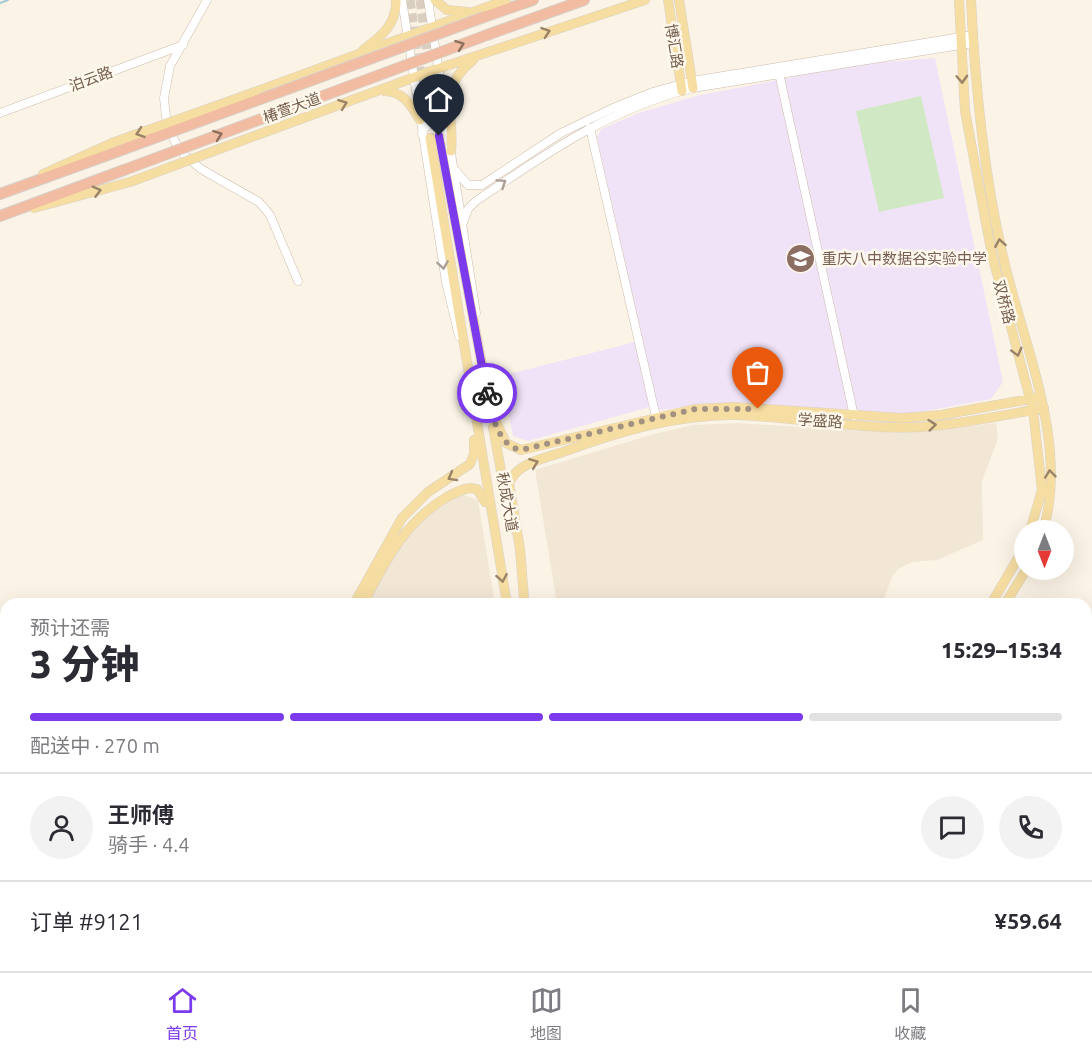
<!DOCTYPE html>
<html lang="zh">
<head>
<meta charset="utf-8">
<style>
  body { margin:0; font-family:Ubuntu,"Noto Sans SC",sans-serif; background:#f2f2f3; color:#2b2b33; height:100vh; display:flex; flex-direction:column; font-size:22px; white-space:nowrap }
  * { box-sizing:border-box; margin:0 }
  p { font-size:20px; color:#7c7c81 }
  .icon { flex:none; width:33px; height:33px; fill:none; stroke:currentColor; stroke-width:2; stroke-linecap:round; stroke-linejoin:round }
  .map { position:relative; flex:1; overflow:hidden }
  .side { position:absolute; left:0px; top:598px; width:1092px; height:374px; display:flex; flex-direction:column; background:#fff; border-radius:18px 18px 0 0; box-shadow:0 6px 24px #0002 }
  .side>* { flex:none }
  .needle { width:39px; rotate:180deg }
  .controls { position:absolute; left:1014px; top:520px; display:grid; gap:12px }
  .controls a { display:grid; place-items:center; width:60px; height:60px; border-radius:50%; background:#fff; box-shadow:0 6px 24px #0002; font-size:30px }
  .pin { position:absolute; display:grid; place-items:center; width:51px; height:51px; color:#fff; margin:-62px -26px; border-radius:50% 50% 50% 0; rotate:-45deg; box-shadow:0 0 6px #0007 }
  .pin .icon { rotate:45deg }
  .courier { position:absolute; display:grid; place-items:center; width:60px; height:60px; margin:-30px; border:4px solid #7c3aed; border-radius:50%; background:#fff; color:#222; box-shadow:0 2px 8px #0007 }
  .headline em { font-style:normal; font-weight:800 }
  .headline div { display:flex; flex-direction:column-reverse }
  .headline { display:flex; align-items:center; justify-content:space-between; height:102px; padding:0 30px }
  h1 { font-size:39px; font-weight:800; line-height:45px }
  .bar { display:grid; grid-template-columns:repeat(4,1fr); gap:9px 6px; align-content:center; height:72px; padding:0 30px }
  .bar i { height:8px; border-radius:4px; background:#e1e1e2 }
  .bar .current { background:#7c3aed }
  .bar p { grid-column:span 4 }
  .line { display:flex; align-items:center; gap:15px; padding:0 30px; border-top:2px solid #e1e1e2 }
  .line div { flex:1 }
  .round { display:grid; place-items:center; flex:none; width:63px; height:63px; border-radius:32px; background:#f2f2f3 }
  .tab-bar { display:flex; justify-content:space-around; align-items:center; height:84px; border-top:2px solid #e1e1e2; background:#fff; font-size:16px; color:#7c7c81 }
  .tab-bar a { display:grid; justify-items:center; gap:3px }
  .tab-bar .current { color:#7c3aed }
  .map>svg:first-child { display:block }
  .residential { fill:#f2e7d5 }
  .education { fill:#f1e3f7 }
  .green { fill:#d1e8c5 }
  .water { fill:#bcdbe3; stroke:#a2c9d5; stroke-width:1.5 }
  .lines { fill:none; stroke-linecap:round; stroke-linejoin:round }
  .stream { stroke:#a2c9d5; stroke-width:2 }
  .major-tunnel { stroke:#d9cec0; stroke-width:9; stroke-dasharray:9 4.5; stroke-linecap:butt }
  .minor-casing { stroke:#ccbdad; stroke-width:9 }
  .major-casing { stroke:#d8d2cd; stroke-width:10 }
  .highway-casing { stroke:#d8d2cd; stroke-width:12 }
  .minor { stroke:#fff; stroke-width:8 }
  .major { stroke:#f6dda2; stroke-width:9 }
  .highway { stroke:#f1bca1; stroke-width:10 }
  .major-bridge-casing { stroke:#d8d2cd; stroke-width:10; stroke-linecap:butt }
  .highway-bridge-casing { stroke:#d8d2cd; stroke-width:12; stroke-linecap:butt }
  .major-bridge { stroke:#f6dda2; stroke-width:9 }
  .highway-bridge { stroke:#f1bca1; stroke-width:10 }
  .oneway { stroke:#9a8366 }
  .oneway2 { stroke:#8c705d }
  .oneway3 { stroke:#ab9e94 }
  .done { stroke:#a39282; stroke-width:6; stroke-dasharray:0 10.8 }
  .route { stroke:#7c3aed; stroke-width:8 }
  .labels { text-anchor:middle; stroke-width:5; stroke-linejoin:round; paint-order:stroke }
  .street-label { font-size:15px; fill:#735d4c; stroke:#fef8ec }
  .education-label { font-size:15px; fill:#785e54; stroke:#fef8ec; text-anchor:start }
</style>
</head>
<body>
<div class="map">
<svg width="1092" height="971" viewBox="0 0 1092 971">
  <rect width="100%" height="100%" fill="#fbf4e6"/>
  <path class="residential" d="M737,423l145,9h44l70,-9 2,16 -16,42 1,59 -46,20 -25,2 -14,7 -6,8 -10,27h-325l-22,-134 119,-36 40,-9z
    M461,494l17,6 17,104h-128l36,-66 27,-25z
    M6,692v230l-6,2v-231z
    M269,966h283v5h-285z"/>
  <path class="education" d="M935,58l68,324 -12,17 -82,15 -175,-11 -76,7 -61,-273 4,-8 38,-16 57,-17 163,-32z
    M635,342l15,65 -122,34 -15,-5 -12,-60z"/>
  <path class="green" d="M921,96l23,102 -65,14 -23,-101z
    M1092,687v284h-218v-5h212v-275z
    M6,922v44h171l-6,5 -49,-4 -18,4h-104v-47z"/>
  <path class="water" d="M6,951v15h65l-9,5h-62v-18z"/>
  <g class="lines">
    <path class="stream" d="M0,3l8,-3
      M1086,649l6,-1"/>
    <path class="major-tunnel" d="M410,0l20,138
      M420,0l19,136"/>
    <defs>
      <path id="minor" d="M207,0l-37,66 -6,32 2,19 8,23 10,15 17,14 58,33 11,13 28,66
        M402,0l44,282 13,54
        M428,0l20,132
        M779,73l75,343
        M0,113l183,-68
        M590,128l66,289
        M422,134c3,-10 10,-13 19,-9l5,6
        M450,147l26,166
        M454,169l14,16h14l79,-52 52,-25 40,-16 39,-11 281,-46
        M463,223l5,-14 8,-8c71,-48 133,-92 217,-113l280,-45
        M184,971l6,-5"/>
      <path id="major" d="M435,0l12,10 21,2
        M668,0l14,91
        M679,0l14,88
        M959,0l6,111 27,144 41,155 9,80 -12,41
        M971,0c4,85 12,169 31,252 19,88 68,190 41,279
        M363,50c18,-13 34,-26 33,-50
        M384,91c19,0 27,14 36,29
        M255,92l251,-92
        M268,131l169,-62 208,-69
        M439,136l52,277
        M430,138l77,466
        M451,151c4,-40 -15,-61 22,-91
        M43,174l69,-31
        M34,208l96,-26
        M490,409l16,34 15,7 174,-41 40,-2 167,11 39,-3 100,-18
        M493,427l12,66
        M524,598l-4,-49 -11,-66c8,-20 36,-25 54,-31 54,-20 114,-38 173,-37 62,2 124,15 186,12 41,-3 82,-12 122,-19
        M354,604l48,-86 26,-26 42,-28 4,-10v-14
        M363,604c22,-42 41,-82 84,-107 10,-5 19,-11 30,-8l8,13
        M991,604l33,-56
        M1005,604l21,-34
        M0,678l6,-1
        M0,686h6
        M563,966l1,5
        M581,966l1,5
        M832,966v5
        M845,966v5"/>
      <path id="highway" d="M484,17l49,-17
        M487,35l97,-35
        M0,194l116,-42
        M0,216l124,-46"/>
    </defs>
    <use href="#minor" class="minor-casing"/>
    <use href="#major" class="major-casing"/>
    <use href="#highway" class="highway-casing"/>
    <use href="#minor" class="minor"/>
    <use href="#major" class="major"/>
    <use href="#highway" class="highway"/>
    <defs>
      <path id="major-bridge" d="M112,143l143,-51
        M130,182l138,-51"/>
      <path id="highway-bridge" d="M116,152l368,-135
        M124,170l363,-135"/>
    </defs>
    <use href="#major-bridge" class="major-bridge-casing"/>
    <use href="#highway-bridge" class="highway-bridge-casing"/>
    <use href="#major-bridge" class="major-bridge"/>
    <use href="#highway-bridge" class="highway-bridge"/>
  </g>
  <defs><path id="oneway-chevron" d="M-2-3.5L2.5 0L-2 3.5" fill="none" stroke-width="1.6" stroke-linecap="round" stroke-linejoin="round" transform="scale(1.5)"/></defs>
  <g class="oneway">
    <use href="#oneway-chevron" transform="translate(546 32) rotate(-19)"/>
    <use href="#oneway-chevron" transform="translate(962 79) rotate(87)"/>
    <use href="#oneway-chevron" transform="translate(343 104) rotate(-20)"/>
    <use href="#oneway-chevron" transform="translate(140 133) rotate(161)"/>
    <use href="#oneway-chevron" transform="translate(97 191) rotate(-15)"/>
    <use href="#oneway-chevron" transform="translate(1000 243) rotate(-100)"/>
    <use href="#oneway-chevron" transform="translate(1017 352) rotate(75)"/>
    <use href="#oneway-chevron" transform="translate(932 425) rotate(-6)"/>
    <use href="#oneway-chevron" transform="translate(534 463) rotate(-21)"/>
    <use href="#oneway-chevron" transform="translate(1050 474) rotate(-96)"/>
    <use href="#oneway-chevron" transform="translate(452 477) rotate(151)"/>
    <use href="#oneway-chevron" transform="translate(502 578) rotate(80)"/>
  </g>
  <g class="oneway2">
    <use href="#oneway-chevron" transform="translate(460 45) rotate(-20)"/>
    <use href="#oneway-chevron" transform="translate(218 135) rotate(-20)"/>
  </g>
  <g class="oneway3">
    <use href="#oneway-chevron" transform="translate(502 183) rotate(-34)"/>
    <use href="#oneway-chevron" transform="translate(443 265) rotate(81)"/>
  </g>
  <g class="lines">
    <path class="done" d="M487,393c4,19 11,54 34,57l174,-41h63"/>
    <path class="route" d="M439,136l48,257"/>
  </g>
  <defs>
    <symbol id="school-disc" viewBox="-11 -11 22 22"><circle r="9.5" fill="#8d6e63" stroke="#fef8ec"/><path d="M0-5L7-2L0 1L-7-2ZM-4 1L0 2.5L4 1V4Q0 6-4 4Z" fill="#fff"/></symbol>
  </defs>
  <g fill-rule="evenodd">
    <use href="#school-disc" x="784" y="242" width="33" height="33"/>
  </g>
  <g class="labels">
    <g class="street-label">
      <text transform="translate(674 46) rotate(81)" y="5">博汇路</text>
      <text transform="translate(91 79) rotate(-20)" y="5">泊云路</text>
      <text transform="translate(292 108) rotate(-20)" y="5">椿萱大道</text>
      <text transform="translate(1004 302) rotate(75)" y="5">双桥路</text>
      <text transform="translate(820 421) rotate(4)" y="5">学盛路</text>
      <text transform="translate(507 502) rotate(80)" y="5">秋成大道</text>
    </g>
    <g class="education-label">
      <text x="822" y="264">重庆八中数据谷实验中学</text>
    </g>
  </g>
</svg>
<div class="controls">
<a><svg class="needle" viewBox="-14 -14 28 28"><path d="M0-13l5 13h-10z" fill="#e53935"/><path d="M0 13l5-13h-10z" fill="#7c7c81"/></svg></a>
</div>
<div class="pin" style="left:758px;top:409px;background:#ea580c"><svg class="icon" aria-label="bag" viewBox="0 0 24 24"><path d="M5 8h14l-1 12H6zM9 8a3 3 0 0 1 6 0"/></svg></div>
<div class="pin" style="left:439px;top:136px;background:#1f2937"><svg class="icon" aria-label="home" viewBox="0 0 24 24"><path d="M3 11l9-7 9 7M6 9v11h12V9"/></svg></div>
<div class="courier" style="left:487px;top:393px"><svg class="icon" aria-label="bike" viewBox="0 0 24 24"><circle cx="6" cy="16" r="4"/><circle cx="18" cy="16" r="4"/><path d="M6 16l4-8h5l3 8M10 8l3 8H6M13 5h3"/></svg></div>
<section class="side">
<div class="headline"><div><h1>3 分钟</h1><p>预计还需</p></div><em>15:29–15:34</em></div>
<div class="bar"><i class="current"></i><i class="current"></i><i class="current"></i><i></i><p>配送中 · 270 m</p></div>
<div class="line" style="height:108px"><a class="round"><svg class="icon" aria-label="person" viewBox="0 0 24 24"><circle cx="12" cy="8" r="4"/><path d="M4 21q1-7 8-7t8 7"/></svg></a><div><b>王师傅</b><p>骑手 · 4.4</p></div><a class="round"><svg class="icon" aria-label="chat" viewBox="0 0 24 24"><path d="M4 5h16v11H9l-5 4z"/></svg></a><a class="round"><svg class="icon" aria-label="phone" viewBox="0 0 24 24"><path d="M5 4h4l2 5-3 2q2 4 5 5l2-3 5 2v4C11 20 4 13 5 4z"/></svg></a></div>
<div class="line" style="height:78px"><div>订单 #9121</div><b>¥59.64</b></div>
</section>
</div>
<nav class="tab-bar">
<a class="current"><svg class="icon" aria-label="home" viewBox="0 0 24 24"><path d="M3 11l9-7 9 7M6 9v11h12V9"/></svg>首页</a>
<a><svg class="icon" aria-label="map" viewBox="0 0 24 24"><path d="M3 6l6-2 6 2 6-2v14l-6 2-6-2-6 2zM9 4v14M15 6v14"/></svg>地图</a>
<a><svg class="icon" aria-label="saved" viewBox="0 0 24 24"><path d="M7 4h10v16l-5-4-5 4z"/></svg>收藏</a>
</nav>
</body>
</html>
